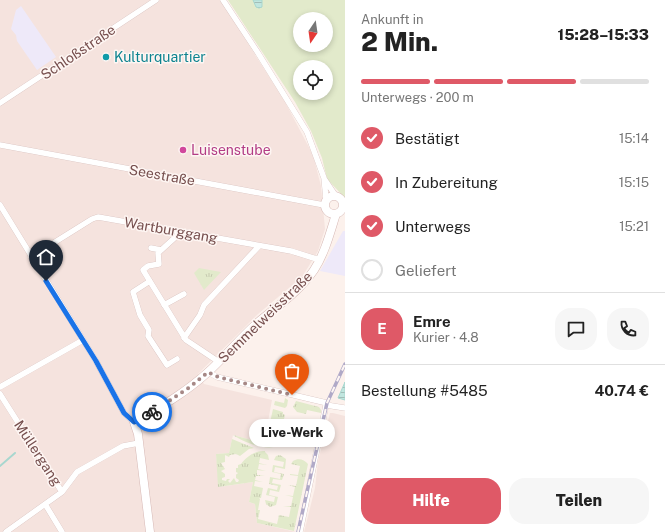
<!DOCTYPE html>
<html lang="de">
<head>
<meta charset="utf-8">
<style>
  body { margin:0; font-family:"Public Sans",sans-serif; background:#f6f6f6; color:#222; height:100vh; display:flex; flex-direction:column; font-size:15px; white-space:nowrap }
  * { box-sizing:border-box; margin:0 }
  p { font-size:13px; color:#767676 }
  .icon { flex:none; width:22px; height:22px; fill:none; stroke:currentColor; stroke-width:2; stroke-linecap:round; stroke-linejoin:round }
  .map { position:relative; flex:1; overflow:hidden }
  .side { display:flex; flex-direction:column; background:#fff; width:320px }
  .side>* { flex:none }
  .needle { width:26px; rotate:193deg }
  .controls { position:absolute; left:293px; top:12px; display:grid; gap:8px }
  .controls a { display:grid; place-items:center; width:40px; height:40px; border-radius:50%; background:#fff; box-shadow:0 2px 6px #0003; font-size:20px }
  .pin { position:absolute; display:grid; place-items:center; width:34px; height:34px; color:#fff; margin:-41px -17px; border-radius:50% 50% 50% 0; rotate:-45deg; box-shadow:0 0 4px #0007 }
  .pin .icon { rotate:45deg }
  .courier { position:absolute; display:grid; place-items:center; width:40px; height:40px; margin:-20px; border:3px solid #1a73e8; border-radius:50%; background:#fff; color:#222; box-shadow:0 1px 5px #0007 }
  .bubble { position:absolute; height:28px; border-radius:14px; background:#fff; box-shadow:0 2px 6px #0003; font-size:13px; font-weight:800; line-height:28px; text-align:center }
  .summary em { font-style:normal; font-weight:800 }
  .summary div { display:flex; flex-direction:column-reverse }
  .summary { display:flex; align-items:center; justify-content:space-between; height:68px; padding:0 16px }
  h1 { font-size:26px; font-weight:800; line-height:30px }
  .bar { display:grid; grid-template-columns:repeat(4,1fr); gap:6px 4px; align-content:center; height:48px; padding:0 16px }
  .bar i { height:5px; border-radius:3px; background:#e0e0e0 }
  .bar .active { background:#df5967 }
  .bar p { grid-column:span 4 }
  .line { display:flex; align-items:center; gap:10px; padding:0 16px; border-top:1px solid #e0e0e0 }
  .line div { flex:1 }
  .round { display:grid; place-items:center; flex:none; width:42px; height:42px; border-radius:16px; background:#f6f6f6 }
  ol { padding:0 16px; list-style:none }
  li { display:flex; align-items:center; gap:12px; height:44px }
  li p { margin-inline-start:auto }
  li .icon { padding:4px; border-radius:50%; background:#df5967; color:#fff; stroke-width:4 }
  li:last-child { color:#767676 }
  li i { width:22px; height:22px; border:2px solid #e0e0e0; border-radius:50% }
  .button { display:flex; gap:8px; margin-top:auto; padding:8px 16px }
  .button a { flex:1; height:46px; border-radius:16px; background:#df5967; color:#fff; font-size:16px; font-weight:800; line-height:46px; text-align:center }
  .button a+a { background:#f6f6f6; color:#222 }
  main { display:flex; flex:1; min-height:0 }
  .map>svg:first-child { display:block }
  .residential { fill:#f5e3de }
  .education { fill:#eee9f9 }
  .grass { fill:url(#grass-tufts) }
  .park { fill:#e2eacb; fill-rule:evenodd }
  .water { fill:url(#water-rules); stroke:#a8d7cf }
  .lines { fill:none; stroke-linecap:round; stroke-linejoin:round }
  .stream { stroke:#a8d7cf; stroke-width:2 }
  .street-casing { stroke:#d3bab7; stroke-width:6 }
  .secondary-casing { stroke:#d6b8b5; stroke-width:9 }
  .street { stroke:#fff; stroke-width:5.5 }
  .secondary { stroke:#fff; stroke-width:8 }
  .rail-casing { stroke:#b0a9c7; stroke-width:3.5 }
  .rail { stroke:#fef6f3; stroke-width:2; stroke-dasharray:6; stroke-linecap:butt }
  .done { stroke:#a68886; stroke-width:4; stroke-dasharray:0 7.2 }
  .route { stroke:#1a73e8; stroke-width:5 }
  .culture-dot { fill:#0f9aa8; stroke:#fef6f3; stroke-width:1.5 }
  .hotel-dot { fill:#d1479c; stroke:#fef6f3; stroke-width:1.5 }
  .labels { text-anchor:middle; stroke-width:3; stroke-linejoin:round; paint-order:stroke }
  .street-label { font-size:14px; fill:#77504f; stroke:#fef6f3 }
  .culture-label { font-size:14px; fill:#0d838f; stroke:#fef6f3; text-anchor:start }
  .hotel-label { font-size:14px; fill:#b23c85; stroke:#fef6f3; text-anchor:start }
</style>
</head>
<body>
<main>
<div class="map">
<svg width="345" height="532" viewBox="0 0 345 532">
  <defs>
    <pattern id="grass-tufts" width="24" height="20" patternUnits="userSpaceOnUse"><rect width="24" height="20" fill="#e2eacb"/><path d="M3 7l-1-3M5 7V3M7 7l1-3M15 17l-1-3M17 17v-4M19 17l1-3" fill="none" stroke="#c6cab0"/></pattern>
    <pattern id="water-rules" width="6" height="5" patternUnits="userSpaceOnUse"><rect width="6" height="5" fill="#c1e6df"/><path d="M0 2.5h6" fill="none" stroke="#a2bdb7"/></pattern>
  </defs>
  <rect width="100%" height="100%" fill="#fcf1ec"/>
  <path class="residential" d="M0,0h220l64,100 29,55 8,31 4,43 -7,22 -16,26 -44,37 -60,60 6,10 68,16 -5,27 -8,-2 -4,16 -22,-6 -4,18 -13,1 3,33 34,-5 -4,20 6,2 2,19 39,9h-296z
    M330,413h3l12,3v116h-41l11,-44 3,-27z"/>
  <path class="education" d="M21,6l35,51 -19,13 -20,-29 -1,-6 -5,-6 5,-19z
    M343,231h2v45l-25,-5z"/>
  <path class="grass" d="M199,268l22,4 -17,18 -10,-17z
    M285,398l3,2 -1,6 -2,2 -11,-3 1,-4 9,2z
    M296,401l23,6 2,3v3l-14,-3 -1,4 -9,-2 -4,-5z
    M273,409l10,3v2l2,1 -2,8h-4l-4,16 4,2 -2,5c-11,5 -34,-4 -44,-11l22,6 4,-16 10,2z
    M232,439l22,9 -5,1 -9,7 -4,-2 -6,1 -1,2 -4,-2v7l-4,1 4,6 -4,2 4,3v3l-3,1v2l4,1 1,-2h3l-2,2 2,2 4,-5 2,4h2l1,-2 -3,-2v-3l2,-2 -2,-1v-4h2v-3l3,-1c5,-7 15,-14 24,-13v1l3,3 1,5 -9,-2 -1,5 8,2 -8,-1 -1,5 8,2 -9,-1v5l8,1h-9l-1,4 8,2 -8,-1 -1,5 9,2 -2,10h-2l1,1 -2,11h2l-2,9 19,5 2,-9 10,2 2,-10 -8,-1h8l2,-9 -8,-2 8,1 2,-9 -7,-2 8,1 2,-10 -8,-1v-1l8,1 2,-9 -9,-2 2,-3c5,-3 11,-2 15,3l-14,67 -37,-8 -2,-19 -6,-2 4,-20 -35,5 -2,-33 13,-1z
    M280,455l6,4 -1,10 -10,-2 -1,5 10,2 -2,6 -9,-1 -1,4 9,2 -2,7 -9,-2 -1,5 9,2 -2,8 -6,2 -4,-3 -1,-4 9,2 1,-5 -9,-2 2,-7 9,2 1,-4 -9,-2 1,-7 10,2 1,-5 -9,-2 1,-7 10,2 1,-5 -10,-2 2,-4z"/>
  <path class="park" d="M228,0h117v198l-18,-19 -5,-21 -11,-27 -16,-29zM300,19h26v26h-26zM300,67h26v26h-26z"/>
  <path class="water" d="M253,0h9v7l-3,1 -3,-1z
    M345,382v18l-7,-2z"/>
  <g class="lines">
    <path class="stream" d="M0,466l15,-13"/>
    <defs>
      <path id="street" d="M223,0l35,53 49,79 17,46 2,21
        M0,103l156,-103
        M0,145l324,60
        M325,180l10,15
        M0,205l96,156 28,52 10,9
        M181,232l-23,21 1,11 -11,2 -5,4 43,70 33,22
        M151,248l10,2
        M31,257l61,-38 6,-2 193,34 29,9
        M150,281l-17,11 7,23 9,15 -1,6 19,29 10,-6
        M164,305l20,-11
        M184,338l16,-23 4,-10 55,-59
        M208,372l9,5 110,26 -1,2 19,3
        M0,387l83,-47
        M0,394l62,98
        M45,504l17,28
        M6,532l56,-40 15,-20 46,-26 16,-3
        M300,532l26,-127"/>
      <path id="secondary" d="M325 205a9 9 0 1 1 18 0a9 9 0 1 1-18 0Z
        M150,532l-12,-98 -4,-12c25,-14 51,-29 73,-49 17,-15 32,-34 49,-49 20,-17 43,-32 58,-54 11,-17 16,-37 22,-56"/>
    </defs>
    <use href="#street" class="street-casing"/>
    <use href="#secondary" class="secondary-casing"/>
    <use href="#street" class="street"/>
    <use href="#secondary" class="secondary"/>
    <defs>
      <path id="rail" d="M298,532l29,-129 18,-39"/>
    </defs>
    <use href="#rail" class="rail-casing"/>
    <use href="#rail" class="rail"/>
  </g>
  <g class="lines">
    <path class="done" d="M152,412l38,-25 18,-15 10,5 74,18"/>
    <path class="route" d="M46,281l50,80 28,52 10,9 18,-10"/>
  </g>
  <circle class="culture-dot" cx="106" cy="57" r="4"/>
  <circle class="hotel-dot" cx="183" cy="150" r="4"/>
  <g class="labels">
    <g class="street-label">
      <text transform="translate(78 52) rotate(-34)" y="5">Schloßstraße</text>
      <text transform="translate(162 175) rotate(10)" y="5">Seestraße</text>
      <text transform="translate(171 230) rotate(10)" y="5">Wartburggang</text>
      <text transform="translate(265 317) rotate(-44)" y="5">Semmelweisstraße</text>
      <text transform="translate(38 453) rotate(57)" y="5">Müllergang</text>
    </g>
    <g class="culture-label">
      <text x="114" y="62">Kulturquartier</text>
    </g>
    <g class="hotel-label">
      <text x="191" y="155">Luisenstube</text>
    </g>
  </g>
</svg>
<div class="controls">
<a><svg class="needle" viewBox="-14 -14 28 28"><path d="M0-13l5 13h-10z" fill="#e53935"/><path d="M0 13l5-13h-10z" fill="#767676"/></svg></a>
<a><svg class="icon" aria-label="locate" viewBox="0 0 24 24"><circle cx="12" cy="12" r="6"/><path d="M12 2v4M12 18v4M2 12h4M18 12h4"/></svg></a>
</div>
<div class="pin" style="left:292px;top:395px;background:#ea580c"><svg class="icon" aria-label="bag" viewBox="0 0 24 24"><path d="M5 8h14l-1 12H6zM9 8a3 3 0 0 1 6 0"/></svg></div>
<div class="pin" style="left:46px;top:281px;background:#1f2937"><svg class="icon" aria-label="home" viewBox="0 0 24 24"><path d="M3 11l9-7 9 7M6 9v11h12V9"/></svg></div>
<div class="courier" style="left:152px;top:412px"><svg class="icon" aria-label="bike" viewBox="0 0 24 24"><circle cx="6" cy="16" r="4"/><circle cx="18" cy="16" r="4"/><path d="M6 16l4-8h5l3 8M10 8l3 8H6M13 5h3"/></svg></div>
<div class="bubble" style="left:249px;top:419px;width:86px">Live-Werk</div>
</div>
<section class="side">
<div class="summary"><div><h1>2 Min.</h1><p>Ankunft in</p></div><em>15:28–15:33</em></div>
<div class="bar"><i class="active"></i><i class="active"></i><i class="active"></i><i></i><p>Unterwegs · 200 m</p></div>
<ol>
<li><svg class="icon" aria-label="check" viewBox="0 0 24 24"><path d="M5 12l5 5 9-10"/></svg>Bestätigt<p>15:14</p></li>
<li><svg class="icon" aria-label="check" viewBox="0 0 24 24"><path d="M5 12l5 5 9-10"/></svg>In Zubereitung<p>15:15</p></li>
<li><svg class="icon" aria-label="check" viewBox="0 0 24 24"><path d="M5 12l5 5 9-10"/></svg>Unterwegs<p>15:21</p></li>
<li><i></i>Geliefert</li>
</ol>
<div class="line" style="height:72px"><b class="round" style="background:#df5967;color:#fff">E</b><div><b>Emre</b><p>Kurier · 4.8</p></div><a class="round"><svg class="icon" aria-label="chat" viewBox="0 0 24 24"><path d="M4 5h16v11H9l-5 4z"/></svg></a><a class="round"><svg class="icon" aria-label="phone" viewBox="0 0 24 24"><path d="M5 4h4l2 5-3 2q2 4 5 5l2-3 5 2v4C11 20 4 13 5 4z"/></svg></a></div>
<div class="line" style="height:52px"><div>Bestellung #5485</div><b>40.74 €</b></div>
<div class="button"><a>Hilfe</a><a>Teilen</a></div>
</section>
</main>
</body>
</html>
